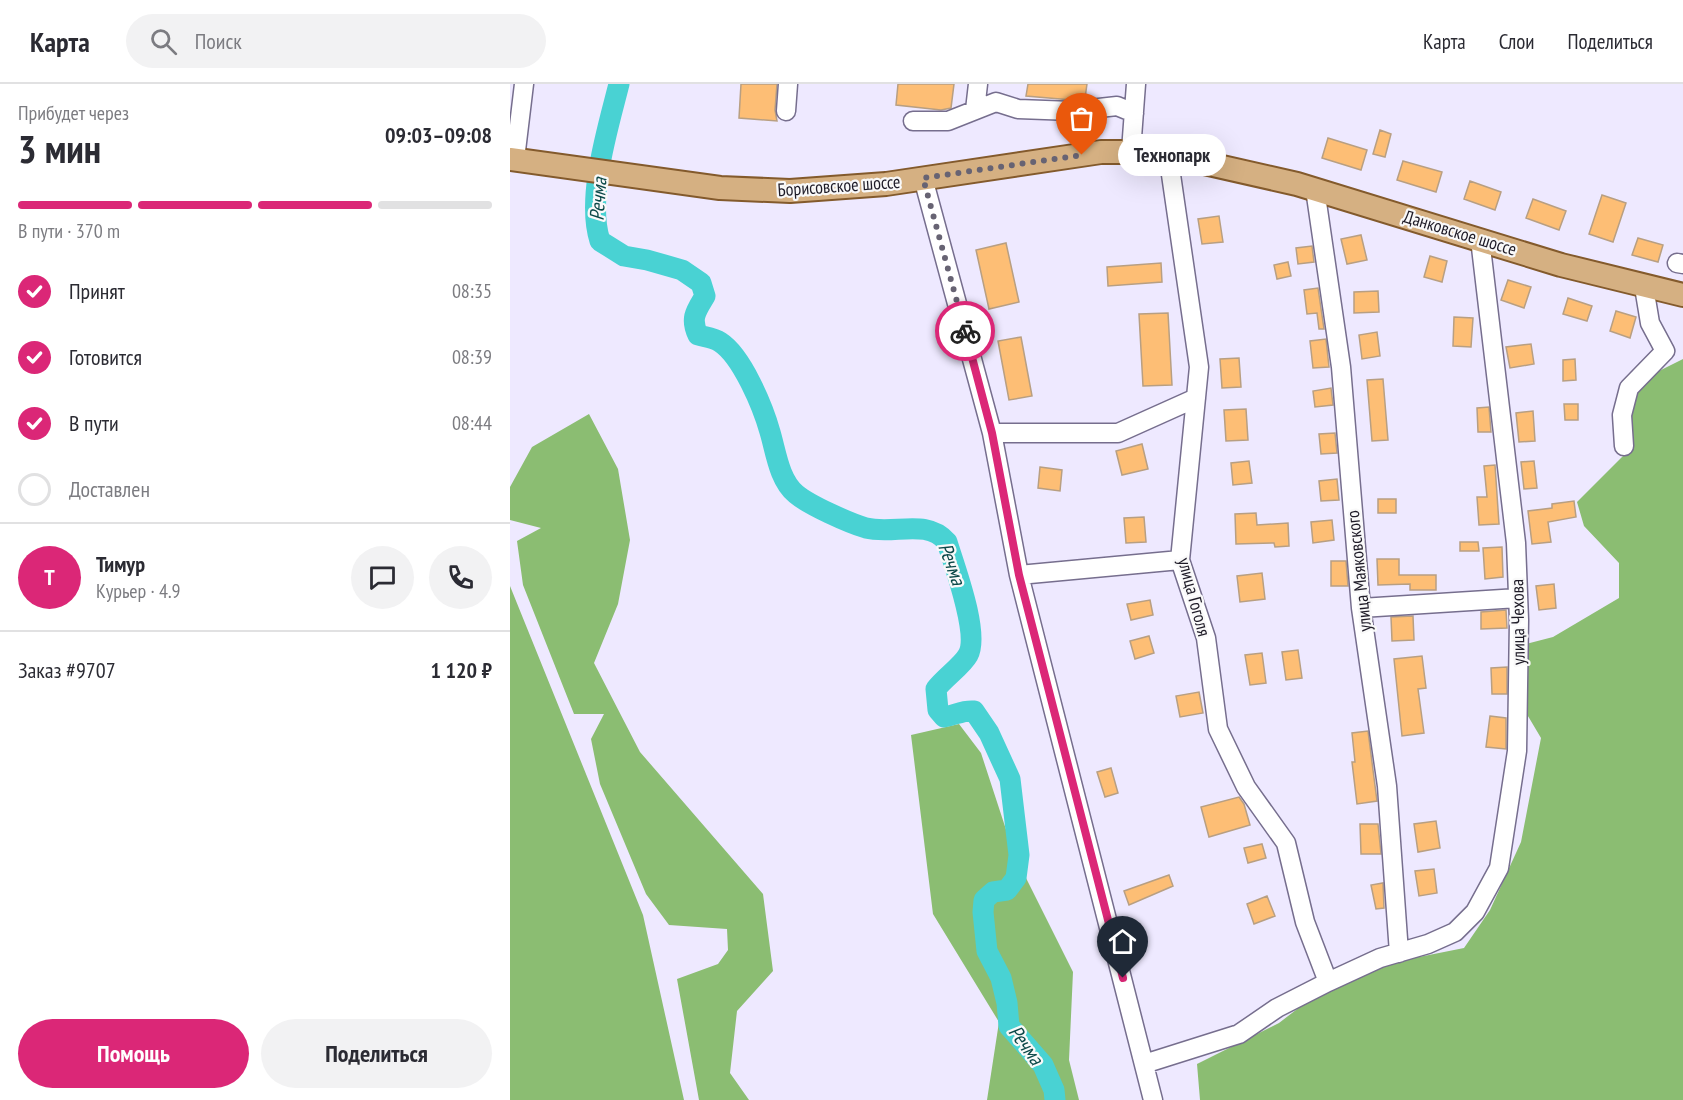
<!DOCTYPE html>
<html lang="ru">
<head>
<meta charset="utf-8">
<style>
  body { margin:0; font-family:"PT Sans Narrow",sans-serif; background:#f2f2f3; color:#2b2b33; height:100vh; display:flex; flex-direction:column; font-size:22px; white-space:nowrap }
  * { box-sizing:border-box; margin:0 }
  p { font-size:20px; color:#7c7c81 }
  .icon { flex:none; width:33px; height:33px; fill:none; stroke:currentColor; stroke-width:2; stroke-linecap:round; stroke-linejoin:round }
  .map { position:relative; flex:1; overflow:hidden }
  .side { display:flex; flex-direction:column; background:#fff; width:510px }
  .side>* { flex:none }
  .pin { position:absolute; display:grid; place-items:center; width:51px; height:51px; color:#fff; margin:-62px -26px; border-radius:50% 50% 50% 0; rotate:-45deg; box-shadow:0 0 6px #0007 }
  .pin .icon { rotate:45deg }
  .courier { position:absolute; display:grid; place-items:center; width:60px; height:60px; margin:-30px; border:4px solid #db2777; border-radius:50%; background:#fff; color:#222; box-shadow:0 2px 8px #0007 }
  .bubble { position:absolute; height:42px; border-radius:21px; background:#fff; box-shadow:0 6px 24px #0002; font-size:20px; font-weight:700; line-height:42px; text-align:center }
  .headline em { font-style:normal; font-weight:700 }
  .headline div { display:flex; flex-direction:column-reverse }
  .headline { display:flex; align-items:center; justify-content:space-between; height:102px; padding:0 18px }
  h1 { font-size:39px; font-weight:700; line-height:45px }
  .bar { display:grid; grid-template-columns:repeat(4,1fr); gap:9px 6px; align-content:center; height:72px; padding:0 18px }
  .bar i { height:8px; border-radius:4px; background:#e1e1e2 }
  .bar .on { background:#db2777 }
  .bar p { grid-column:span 4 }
  .line { display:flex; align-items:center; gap:15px; padding:0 18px; border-top:2px solid #e1e1e2 }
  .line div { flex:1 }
  .round { display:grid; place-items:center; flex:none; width:63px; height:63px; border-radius:32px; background:#f2f2f3 }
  ol { padding:0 18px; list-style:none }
  li { display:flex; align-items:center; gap:18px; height:66px }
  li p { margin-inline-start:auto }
  li .icon { padding:6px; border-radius:50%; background:#db2777; color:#fff; stroke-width:4 }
  li:last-child { color:#7c7c81 }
  li i { width:33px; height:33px; border:3px solid #e1e1e2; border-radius:50% }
  .action { display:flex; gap:12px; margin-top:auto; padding:12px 18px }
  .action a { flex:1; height:69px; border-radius:36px; background:#db2777; color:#fff; font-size:24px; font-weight:700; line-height:69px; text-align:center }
  .action a+a { background:#f2f2f3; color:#2b2b33 }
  header { display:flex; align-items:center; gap:36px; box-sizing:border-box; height:84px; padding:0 30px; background:#fff; border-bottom:2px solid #e1e1e2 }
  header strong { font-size:28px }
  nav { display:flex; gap:33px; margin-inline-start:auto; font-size:21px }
  .search { width:420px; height:54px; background:#f2f2f3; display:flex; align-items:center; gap:15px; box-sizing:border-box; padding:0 21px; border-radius:33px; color:#7c7c81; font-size:22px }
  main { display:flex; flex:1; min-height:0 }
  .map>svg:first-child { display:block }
  .forest { fill:#8bbd72 }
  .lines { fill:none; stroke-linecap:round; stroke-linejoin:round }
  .river { stroke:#49d2d3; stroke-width:21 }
  .building { fill:#fdbe75; stroke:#b89f82; stroke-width:1.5 }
  .minor-casing { stroke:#766e8e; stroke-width:21 }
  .major-casing { stroke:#835a2c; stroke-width:26 }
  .minor { stroke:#fff; stroke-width:18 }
  .major { stroke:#d5b082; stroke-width:22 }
  .done { stroke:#676373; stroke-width:6; stroke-dasharray:0 10.8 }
  .route { stroke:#db2777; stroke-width:8 }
  .labels { text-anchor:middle; stroke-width:4.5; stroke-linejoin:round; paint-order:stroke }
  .street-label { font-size:18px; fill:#1e1b27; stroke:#f9f9f9 }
  .water-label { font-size:20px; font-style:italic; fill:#0c4949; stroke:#f9f9f9 }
</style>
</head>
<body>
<header>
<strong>Карта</strong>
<div class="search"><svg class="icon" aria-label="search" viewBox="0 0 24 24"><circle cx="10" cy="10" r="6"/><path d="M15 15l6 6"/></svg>Поиск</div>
<nav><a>Карта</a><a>Слои</a><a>Поделиться</a></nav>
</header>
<main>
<section class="side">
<div class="headline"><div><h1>3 мин</h1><p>Прибудет через</p></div><em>09:03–09:08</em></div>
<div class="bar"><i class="on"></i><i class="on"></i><i class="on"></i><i></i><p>В пути · 370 m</p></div>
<ol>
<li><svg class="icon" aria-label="check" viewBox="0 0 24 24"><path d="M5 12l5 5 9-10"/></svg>Принят<p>08:35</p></li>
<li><svg class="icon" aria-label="check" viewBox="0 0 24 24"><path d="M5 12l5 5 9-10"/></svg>Готовится<p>08:39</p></li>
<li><svg class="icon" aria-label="check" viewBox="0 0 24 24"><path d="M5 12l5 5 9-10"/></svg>В пути<p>08:44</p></li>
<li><i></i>Доставлен</li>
</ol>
<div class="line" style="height:108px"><b class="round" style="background:#db2777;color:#fff">Т</b><div><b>Тимур</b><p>Курьер · 4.9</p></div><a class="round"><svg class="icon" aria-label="chat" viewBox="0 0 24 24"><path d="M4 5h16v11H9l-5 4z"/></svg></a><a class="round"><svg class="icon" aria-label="phone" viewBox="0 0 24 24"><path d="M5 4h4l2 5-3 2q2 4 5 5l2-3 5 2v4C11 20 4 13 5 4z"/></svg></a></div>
<div class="line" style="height:78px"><div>Заказ #9707</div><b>1 120 ₽</b></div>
<div class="action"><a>Помощь</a><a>Поделиться</a></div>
</section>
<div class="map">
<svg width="1173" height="1016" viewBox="0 0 1173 1016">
  <rect width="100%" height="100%" fill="#eee9ff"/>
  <path class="forest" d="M1173,275v741h-483l-3,-36 82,-41 56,-43 43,-25 41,2 45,-9 26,-38 31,-68 20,-104 -16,-27 1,-67 27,-7 66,-39v-35l-35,-37 -7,-24 55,-55 -4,-47 29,-28z
    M79,330l29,55 12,71 -12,64 -24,59 46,89 123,142 10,77 -36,40 -7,62 19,27h-50l-22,-121 41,-15 10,-14 -1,-21 -58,-4 -23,-31 -46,-110 -9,-45 13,-25h-30l-51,-129 -6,-44 24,-13 -31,-8v-33l22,-40z
    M0,502l133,329 41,185h-174z
    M449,640l22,29 33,101 59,118 -4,88 10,40h-92l12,-78 -66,-108 -22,-179z"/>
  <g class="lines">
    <path class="river" d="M109,0c-11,44 -33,114 -19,157l24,15 23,4 35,10 19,13 4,13c-9,15 -15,22 -7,39 7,2 16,3 22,7 22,14 43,65 50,90 6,20 9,48 26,62 13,11 53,29 70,34 28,7 61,-10 81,14 7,23 33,92 21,113 -6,11 -24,23 -32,34l2,21 6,7c12,-2 18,-7 30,-6l15,22 21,46 9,76 -3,23 -9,12 -14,2 -9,8 -1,12 4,39 14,27 6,25 2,23 34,39 11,25 1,10"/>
  </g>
  <path class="building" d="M231,0h36l-2,26 2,11 -38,-3z
    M388,0h56l-3,24 -10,2 -45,-5z
    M518,0h59l-2,14 -13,2 -46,-4z
    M870,46l11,4 -6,23 -12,-3z
    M818,54l39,12 -6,20 -39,-12z
    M893,77l39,11 -6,20 -39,-12z
    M960,97l31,11 -6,18 -31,-11z
    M1092,111l24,8 -13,39 -24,-8z
    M1023,115l33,12 -7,19 -33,-12z
    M709,132l4,26 -21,2 -4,-25z
    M851,151l6,25 -20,4 -6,-25z
    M1128,154l25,7 -5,17 -26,-7z
    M496,159l13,59 -30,7 -13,-59z
    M802,162l2,16 -16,2 -2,-16z
    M920,172l17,5 -5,21 -18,-5z
    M778,178l3,14 -14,3 -3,-14z
    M651,179l1,19 -54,4 -1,-19z
    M998,196l23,7 -7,21 -23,-8z
    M808,204l6,41h-5l-2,-16 -10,1 -3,-24z
    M868,207l1,21 -25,1v-21z
    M1058,214l24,8 -5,15 -24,-7z
    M1106,227l20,6 -6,21 -20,-7z
    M658,229l4,72 -29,1 -4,-72z
    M944,233l19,1 -2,29 -18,-1z
    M867,248l3,24 -18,3 -3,-24z
    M511,253l11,59 -23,4 -11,-59z
    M816,255l3,28 -16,1 -3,-27z
    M1021,260l3,20 -24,4 -4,-21z
    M729,274l2,29 -19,1 -2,-29z
    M1065,275l1,21 -13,1v-21z
    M873,295l5,61 -16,1 -5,-61z
    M821,304l2,17 -18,2 -2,-16z
    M1054,320h14v16h-13z
    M979,323l2,25h-13l-1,-24z
    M736,325l2,31 -22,1 -2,-31z
    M1023,327l2,30 -16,1 -3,-29z
    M825,349l2,20 -16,1 -2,-20z
    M632,360l6,25 -26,6 -6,-24z
    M739,377l3,22 -19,2 -2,-22z
    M1024,377l3,27 -13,1 -3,-27z
    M985,381l4,59 -20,1 -2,-28h10l-3,-31z
    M530,383l22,3 -2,21 -22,-3z
    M827,395l2,21 -18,1 -2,-20z
    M868,415h18v14h-18z
    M1064,417l2,16 -28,5 3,20 -19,2 -4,-33 24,-3v-4z
    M746,429l1,12 31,-2 1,23 -14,1 -1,-4 -38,1 -1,-30z
    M634,433l2,25 -20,1 -2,-25z
    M822,436l2,20 -21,3 -2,-21z
    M950,458h18l1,9h-19z
    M992,463l1,30 -18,2 -2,-31z
    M867,475h22v16h37v15h-26v-6l-32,1z
    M821,477h15l2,25h-17z
    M752,489l3,26 -25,3 -3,-26z
    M1044,500l2,24 -17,2 -3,-24z
    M640,516l3,15 -22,5 -4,-16z
    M996,526l1,18 -26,1v-17z
    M903,532l1,24 -22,1 -1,-24z
    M639,552l5,17 -19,6 -5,-18z
    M788,566l4,28 -16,2 -4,-28z
    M752,569l4,30 -16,2 -5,-30z
    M912,572l4,32 -8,1 6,44 -22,3 -8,-77z
    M997,583v27h-15l-1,-26z
    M689,608l4,21 -23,4 -4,-21z
    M980,632l16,2v31l-20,-2z
    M858,647l9,70 -20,3 -5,-42h3l-3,-29z
    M601,684l7,25 -13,4 -8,-25z
    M729,713l5,7 6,21 -41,12 -8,-30z
    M926,737l4,27 -22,4 -4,-28z
    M850,740h18l3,30h-20z
    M752,760l4,14 -18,5 -4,-15z
    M924,785l3,24 -18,3 -4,-25z
    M659,791l4,11 -44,19 -5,-14z
    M873,799l1,25 -8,1 -5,-24z
    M757,812l8,20 -21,8 -7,-20z"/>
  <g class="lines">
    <defs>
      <path id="minor" d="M465,26l3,-26
        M276,27l2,-27
        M403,37h35l48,-19 22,7 54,2 45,-5 17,7
        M621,67l5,-67
        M658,70l31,213 -19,193 26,78 12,91 28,58 40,56 19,79 23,60
        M5,75l9,-75
        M413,94l69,255 27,142 134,525
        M805,105l26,178 20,241 26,178 12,167
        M1167,179l6,1
        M482,349h126l78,-35
        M1114,362l-2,-31 7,-27 36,-37 -15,-28 -6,-36
        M509,491l161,-15
        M851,524l157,-10
        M634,980l95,-30 38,-26 51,-26 52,-24 48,-14 27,-12 20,-20 24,-44 18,-117 2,-131 -3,-77 -36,-304"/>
      <path id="major" d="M0,75l210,29 70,3 96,-7 215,-32h55l141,32 264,81 122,30"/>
    </defs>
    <use href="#minor" class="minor-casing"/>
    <use href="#major" class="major-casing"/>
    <use href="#minor" class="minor"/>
    <use href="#major" class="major"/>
  </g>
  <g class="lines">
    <path class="done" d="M455,247l-42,-153 159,-23"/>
    <path class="route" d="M455,247l27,102 27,142 104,403"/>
  </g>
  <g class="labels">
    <g class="street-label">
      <text transform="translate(329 102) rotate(-4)" y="6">Борисовское шоссе</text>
      <text transform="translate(950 149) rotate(17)" y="6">Данковское шоссе</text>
      <text transform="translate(849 487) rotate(-96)" y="6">улица Маяковского</text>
      <text transform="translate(684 513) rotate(75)" y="6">улица Гоголя</text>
      <text transform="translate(1008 538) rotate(-91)" y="6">улица Чехова</text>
    </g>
    <g class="water-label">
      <text transform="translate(88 115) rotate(-86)" y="7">Речма</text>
      <text transform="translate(442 480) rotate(70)" y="7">Речма</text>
      <text transform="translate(516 961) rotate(54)" y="7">Речма</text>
    </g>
  </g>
</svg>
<div class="pin" style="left:572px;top:71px;background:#ea580c"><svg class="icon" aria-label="bag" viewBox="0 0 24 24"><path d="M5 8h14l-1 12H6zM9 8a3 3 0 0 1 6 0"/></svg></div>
<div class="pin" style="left:613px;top:894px;background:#1f2937"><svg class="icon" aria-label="home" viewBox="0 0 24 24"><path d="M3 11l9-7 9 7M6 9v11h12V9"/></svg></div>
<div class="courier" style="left:455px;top:247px"><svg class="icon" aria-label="bike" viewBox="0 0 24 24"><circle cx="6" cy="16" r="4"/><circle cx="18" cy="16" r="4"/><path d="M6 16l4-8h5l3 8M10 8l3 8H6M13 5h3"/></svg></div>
<div class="bubble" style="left:608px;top:50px;width:108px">Технопарк</div>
</div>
</main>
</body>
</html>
